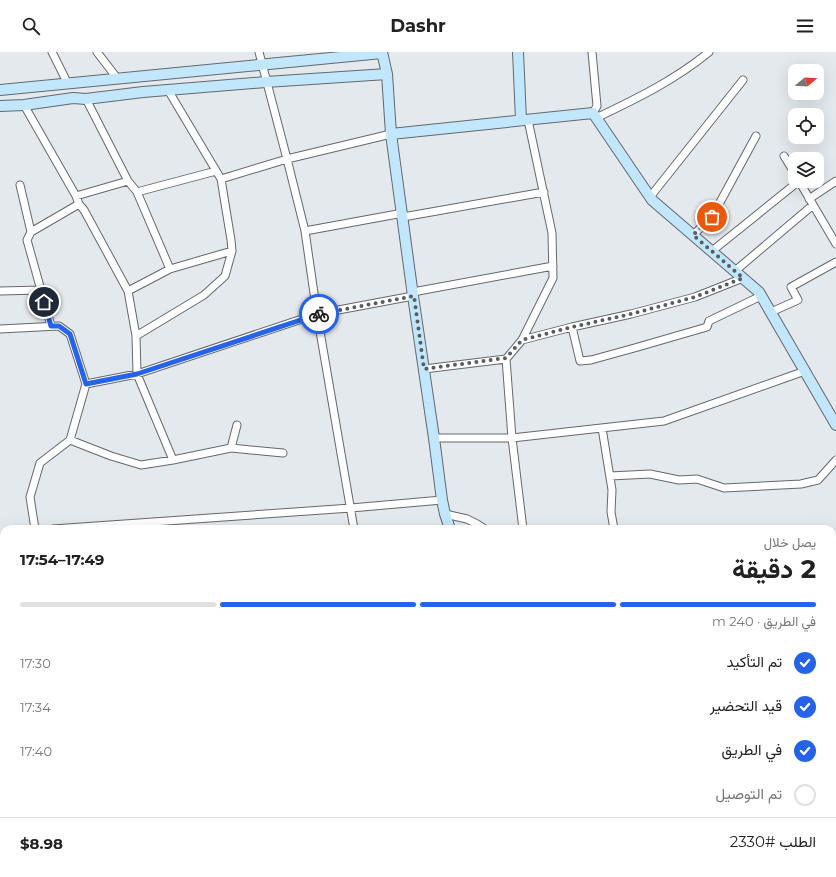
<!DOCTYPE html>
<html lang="ar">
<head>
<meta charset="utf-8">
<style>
  body { margin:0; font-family:Montserrat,Vazirmatn,sans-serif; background:#f6f6f6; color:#222; direction:rtl; height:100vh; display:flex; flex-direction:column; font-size:15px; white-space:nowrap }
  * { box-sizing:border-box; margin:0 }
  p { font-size:13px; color:#767676 }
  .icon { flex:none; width:22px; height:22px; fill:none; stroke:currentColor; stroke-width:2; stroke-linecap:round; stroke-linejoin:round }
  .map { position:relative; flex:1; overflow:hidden; direction:ltr }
  .sheet { position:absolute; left:0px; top:473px; width:836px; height:352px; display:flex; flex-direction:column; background:#fff; border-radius:12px 12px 0 0; box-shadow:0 4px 16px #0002; direction:rtl }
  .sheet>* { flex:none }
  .needle { width:26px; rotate:72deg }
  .controls { position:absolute; left:788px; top:12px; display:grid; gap:8px }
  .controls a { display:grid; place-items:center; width:36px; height:36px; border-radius:8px; background:#fff; box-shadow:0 4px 16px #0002; font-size:20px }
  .pin { position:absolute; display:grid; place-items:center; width:34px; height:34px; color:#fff; margin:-17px; border:2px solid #fff; border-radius:50%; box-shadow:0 1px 4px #0007 }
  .courier { position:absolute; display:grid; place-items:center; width:40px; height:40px; margin:-20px; border:3px solid #2563eb; border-radius:50%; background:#fff; color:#222; box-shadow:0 1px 5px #0007 }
  .overview em { font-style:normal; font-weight:700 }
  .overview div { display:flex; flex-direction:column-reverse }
  .overview { display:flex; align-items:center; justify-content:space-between; height:68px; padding:0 20px }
  h1 { font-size:26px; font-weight:700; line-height:30px }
  .bar { display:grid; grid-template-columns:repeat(4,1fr); gap:6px 4px; align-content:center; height:48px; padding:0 20px }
  .bar i { height:5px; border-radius:3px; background:#e0e0e0 }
  .bar .selected { background:#2563eb }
  .bar p { grid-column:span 4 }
  .line { display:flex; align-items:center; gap:10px; padding:0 20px; border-top:1px solid #e0e0e0 }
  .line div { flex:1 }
  ol { padding:0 20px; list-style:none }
  li { display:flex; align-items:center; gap:12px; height:44px }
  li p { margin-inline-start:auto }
  li .icon { padding:4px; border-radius:50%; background:#2563eb; color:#fff; stroke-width:4 }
  li:last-child { color:#767676 }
  li i { width:22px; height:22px; border:2px solid #e0e0e0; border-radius:50% }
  header { display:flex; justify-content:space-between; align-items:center; height:52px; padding:0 20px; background:#fff; font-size:18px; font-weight:700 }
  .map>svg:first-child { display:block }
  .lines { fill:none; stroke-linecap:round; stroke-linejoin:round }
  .street-casing { stroke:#64686c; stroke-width:9 }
  .secondary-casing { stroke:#64686c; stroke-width:12 }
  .street { stroke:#fff; stroke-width:7 }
  .secondary { stroke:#c2e6fc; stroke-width:10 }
  .done { stroke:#5a5c5f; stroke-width:4; stroke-dasharray:0 7.2 }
  .route { stroke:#2563eb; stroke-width:5 }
</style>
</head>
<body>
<header><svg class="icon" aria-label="menu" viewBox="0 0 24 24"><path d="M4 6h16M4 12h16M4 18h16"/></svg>Dashr<svg class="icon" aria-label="search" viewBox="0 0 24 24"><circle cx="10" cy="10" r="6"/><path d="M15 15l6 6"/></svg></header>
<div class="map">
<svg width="836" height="825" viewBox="0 0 836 825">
  <rect width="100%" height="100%" fill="#e4e9ed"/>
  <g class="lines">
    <defs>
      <path id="street" d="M52,0l16,32
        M97,0l20,26
        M259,0l28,107 18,72 12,83 37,215
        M592,0l5,54 -4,7
        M86,47l42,82 9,11 33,77
        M24,53l52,91 3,8 5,6 44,81 8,45 1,38 36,86
        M596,66c40,-19 79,-38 113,-66
        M784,104l11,18
        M221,127l66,-20 104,-25
        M799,129l37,63
        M20,133l11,47 -4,8 24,86
        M137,140l79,-21
        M76,144l52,-15
        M650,145l93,-117
        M809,147l27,-18
        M403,165l141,-25
        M305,179l98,-18
        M31,180l48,-28
        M693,183l19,-18 44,-81
        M712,199l87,-70
        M735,219l78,-66
        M0,239l41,-1
        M128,239l42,-22 62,-18
        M413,240l140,-26
        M771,260l27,-12 -7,-13 45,-25
        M572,275l8,34 11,-1 47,-13 69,-20 2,-6 52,-25
        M0,277l59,-3 11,8 16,50 51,-10 180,-60 96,-18
        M136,284l68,-41 21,-19 7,-25 -1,-11 -10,-61 -53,-89
        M522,288l50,-13 59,-13 64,-17 48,-19
        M424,317l82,-10
        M602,376l10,62 -1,22 3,17
        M434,386h78l152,-17 141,-50
        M70,388l41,16 30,9 32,-5 58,-12 6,-23
        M231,396l52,5
        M610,424l40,-2 29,6 18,-1 27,9 77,-4 17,-4 18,-20
        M445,462l22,5 10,5 8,5
        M35,477l-5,-32 10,-34 30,-23 16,-56
        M53,477l298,-21 91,-8
        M523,477l-11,-91 -6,-79 16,-19 31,-62 -1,-45 -24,-113
        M832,501l4,-2
        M0,538h4
        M832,553l4,1
        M832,615l4,7
        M832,655l4,-2
        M0,700l4,-3
        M0,728l4,-1
        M832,755l4,-2
        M126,821l3,4
        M645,821v4
        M277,825l3,-4
        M430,825l4,-4
        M546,825l2,-4"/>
      <path id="secondary" d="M382,0l5,22 4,60 22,162 21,142 8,62 3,14 5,15
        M518,0l3,68
        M0,38l382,-37
        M0,54l24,-1 49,-7 13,1 57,-7 123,-10 121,-8
        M391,82l202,-21 59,87 107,92 77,133
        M714,821l1,4"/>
    </defs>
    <use href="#street" class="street-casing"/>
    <use href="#secondary" class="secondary-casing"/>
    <use href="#street" class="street"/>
    <use href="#secondary" class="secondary"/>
  </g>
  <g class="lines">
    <path class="done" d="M319,262l95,-18 10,73 82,-11 16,-18 50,-13 59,-13 64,-17 48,-19 -50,-43 19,-18"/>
    <path class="route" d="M44,250l7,24h8l11,8 16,50 51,-10 182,-60"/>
  </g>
</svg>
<div class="controls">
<a><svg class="needle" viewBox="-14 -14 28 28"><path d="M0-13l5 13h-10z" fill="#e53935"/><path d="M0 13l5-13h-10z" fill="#767676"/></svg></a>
<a><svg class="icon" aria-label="locate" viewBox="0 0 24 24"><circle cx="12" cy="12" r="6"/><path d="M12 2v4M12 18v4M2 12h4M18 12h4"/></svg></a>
<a><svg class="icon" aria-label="layers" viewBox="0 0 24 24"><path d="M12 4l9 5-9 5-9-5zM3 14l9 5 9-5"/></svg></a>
</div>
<div class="pin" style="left:712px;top:165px;background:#ea580c"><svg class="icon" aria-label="bag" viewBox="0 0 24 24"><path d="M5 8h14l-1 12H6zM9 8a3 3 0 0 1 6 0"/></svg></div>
<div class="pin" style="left:44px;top:250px;background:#1f2937"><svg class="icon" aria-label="home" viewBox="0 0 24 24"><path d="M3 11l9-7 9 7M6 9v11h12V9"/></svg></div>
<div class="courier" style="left:319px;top:262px"><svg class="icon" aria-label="bike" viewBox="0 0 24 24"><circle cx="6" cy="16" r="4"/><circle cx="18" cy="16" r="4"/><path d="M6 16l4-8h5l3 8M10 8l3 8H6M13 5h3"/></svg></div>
<section class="sheet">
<div class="overview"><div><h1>2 دقيقة</h1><p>يصل خلال</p></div><em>17:49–17:54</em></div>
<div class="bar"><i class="selected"></i><i class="selected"></i><i class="selected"></i><i></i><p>في الطريق · 240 m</p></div>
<ol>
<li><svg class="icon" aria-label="check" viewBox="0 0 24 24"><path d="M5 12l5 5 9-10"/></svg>تم التأكيد<p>17:30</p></li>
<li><svg class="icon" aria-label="check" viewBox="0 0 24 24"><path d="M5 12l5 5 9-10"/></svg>قيد التحضير<p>17:34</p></li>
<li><svg class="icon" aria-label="check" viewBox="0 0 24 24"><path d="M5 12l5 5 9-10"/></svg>في الطريق<p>17:40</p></li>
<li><i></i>تم التوصيل</li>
</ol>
<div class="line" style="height:52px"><div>الطلب #2330</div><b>$8.98</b></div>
</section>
</div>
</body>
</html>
